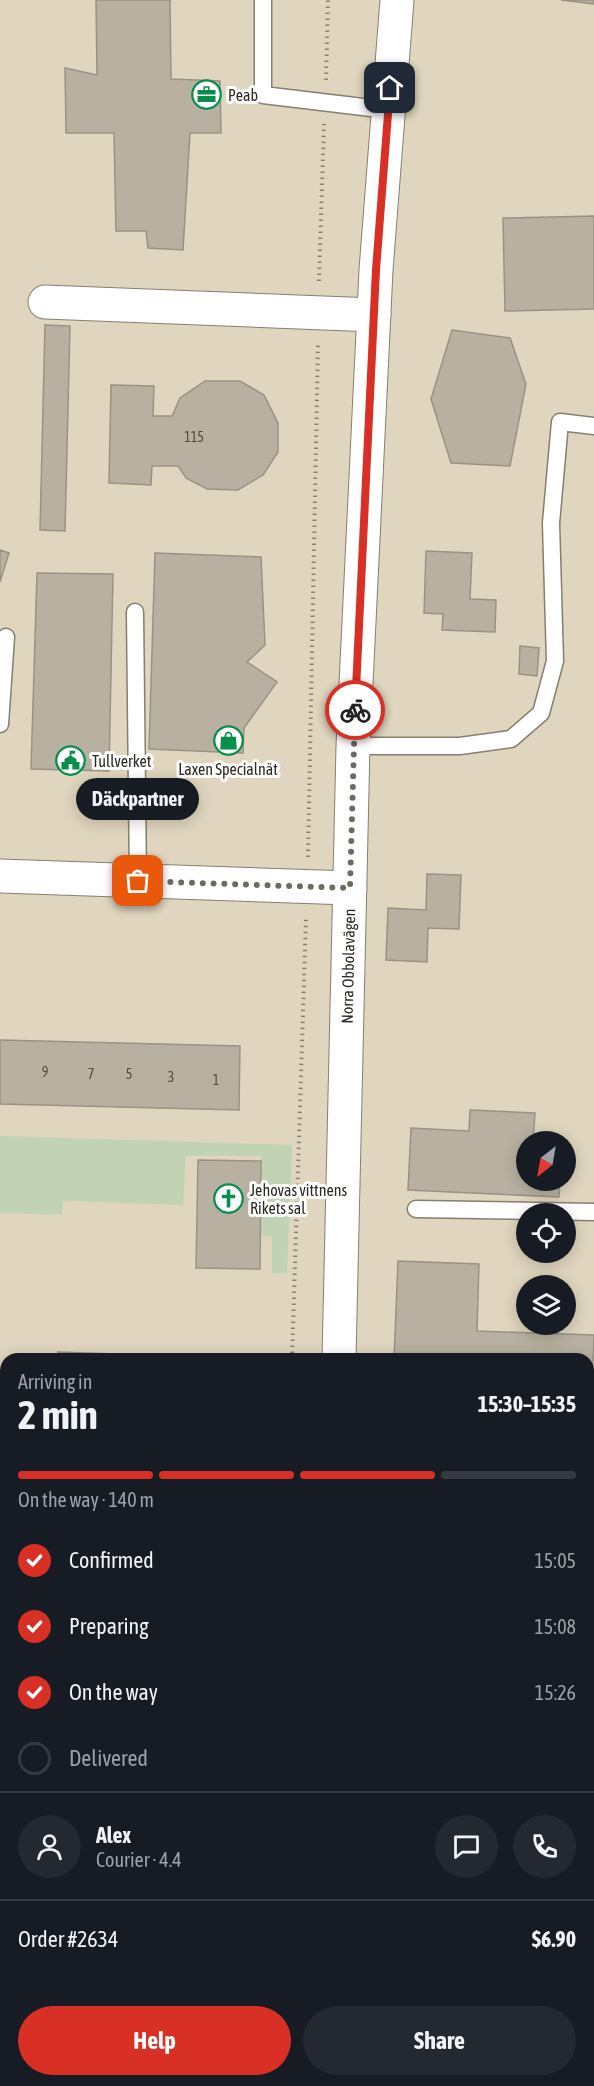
<!DOCTYPE html>
<html lang="en">
<head>
<meta charset="utf-8">
<style>
  body { margin:0; font-family:"Asap Condensed",sans-serif; background:#242831; color:#f1f3f6; height:100vh; display:flex; flex-direction:column; font-size:22px; white-space:nowrap }
  * { box-sizing:border-box; margin:0 }
  p { font-size:20px; color:#9ea1a6 }
  .icon { flex:none; width:33px; height:33px; fill:none; stroke:currentColor; stroke-width:2; stroke-linecap:round; stroke-linejoin:round }
  .map { position:relative; flex:1; overflow:hidden }
  .sheet { position:absolute; left:0px; top:1353px; width:594px; height:734px; display:flex; flex-direction:column; background:#171b24; border-radius:18px 18px 0 0; box-shadow:0 3px 15px #0003 }
  .sheet>* { flex:none }
  .needle { width:39px; rotate:211deg }
  .tools { position:absolute; left:516px; top:1131px; display:grid; gap:12px }
  .tools a { display:grid; place-items:center; width:60px; height:60px; border-radius:50%; background:#171b24; box-shadow:0 3px 15px #0003; font-size:30px }
  .pin { position:absolute; display:grid; place-items:center; width:51px; height:51px; color:#fff; margin:-26px; border-radius:12px; box-shadow:0 3px 9px #0006 }
  .courier { position:absolute; display:grid; place-items:center; width:60px; height:60px; margin:-30px; border:4px solid #d93025; border-radius:50%; background:#fff; color:#222; box-shadow:0 2px 8px #0007 }
  .bubble { position:absolute; height:42px; border-radius:21px; background:#171b24; box-shadow:0 3px 15px #0003; font-size:20px; font-weight:700; line-height:42px; text-align:center }
  .head em { font-style:normal; font-weight:700 }
  .head div { display:flex; flex-direction:column-reverse }
  .head { display:flex; align-items:center; justify-content:space-between; height:102px; padding:0 18px }
  h1 { font-size:39px; font-weight:700; line-height:45px }
  .bar { display:grid; grid-template-columns:repeat(4,1fr); gap:9px 6px; align-content:center; height:72px; padding:0 18px }
  .bar i { height:8px; border-radius:4px; background:#363941 }
  .bar .on { background:#d93025 }
  .bar p { grid-column:span 4 }
  .line { display:flex; align-items:center; gap:15px; padding:0 18px; border-top:2px solid #363941 }
  .line div { flex:1 }
  .round { display:grid; place-items:center; flex:none; width:63px; height:63px; border-radius:32px; background:#242831 }
  ol { padding:0 18px; list-style:none }
  li { display:flex; align-items:center; gap:18px; height:66px }
  li p { margin-inline-start:auto }
  li .icon { padding:6px; border-radius:50%; background:#d93025; color:#fff; stroke-width:4 }
  li:last-child { color:#9ea1a6 }
  li i { width:33px; height:33px; border:3px solid #363941; border-radius:50% }
  .button { display:flex; gap:12px; margin-top:auto; padding:12px 18px }
  .button a { flex:1; height:69px; border-radius:36px; background:#d93025; color:#fff; font-size:24px; font-weight:700; line-height:69px; text-align:center }
  .button a+a { background:#242831; color:#f1f3f6 }
  .map>svg:first-child { display:block }
  .built { fill:#e0d5be; fill-rule:evenodd }
  .green { fill:#c2d2b5 }
  .building { fill:#b8b1a1; stroke:#9a9384; stroke-width:1.5 }
  .lines { fill:none; stroke-linecap:round; stroke-linejoin:round }
  .lane-casing { stroke:#867f70; stroke-width:19 }
  .street-casing { stroke:#867f70; stroke-width:35 }
  .secondary-casing { stroke:#867f70; stroke-width:35 }
  .path { stroke:#878177; stroke-width:4; stroke-dasharray:1.5 4.5; stroke-linecap:butt }
  .lane { stroke:#fff; stroke-width:16 }
  .street { stroke:#fff; stroke-width:33 }
  .secondary { stroke:#fff; stroke-width:33 }
  .done { stroke:#6e6a60; stroke-width:6; stroke-dasharray:0 10.8 }
  .route { stroke:#d93025; stroke-width:8 }
  .labels { text-anchor:middle; stroke-width:6; stroke-linejoin:round; paint-order:stroke }
  .number-label { font-size:14px; fill:#4f4b42 }
  .poi-label { font-size:16px; fill:#2c2923; stroke:#fff; text-anchor:start }
  .street-label { font-size:16px; fill:#2c2923; stroke:#fff }
</style>
</head>
<body>
<div class="map">
<svg width="594" height="2086" viewBox="0 0 594 2086">
  <rect width="100%" height="100%" fill="#eae2d2"/>
  <path class="built" d="M0,0h594v2086h-594zM526,1142h40v38h-40zM526,1214h40v38h-40zM526,1286h40v38h-40zM6,1359h582v721h-582z"/>
  <path class="green" d="M0,1136l292,9 -5,128h-15v-37h-12l1,-80h-75l-3,49 -113,-4h-7l-1,14 -62,-2z"/>
  <path class="building" d="M96,0h74l1,79 49,2 1,52h-31l-7,117 -35,-2 -2,-17h-30l-2,-98h-48l-1,-65 32,7z
    M561,0h33v4z
    M594,216v93l-89,2 -2,-93z
    M45,325l25,1 -5,205 -25,-1z
    M452,330l58,8 16,46 -16,82 -59,-3 -20,-64z
    M205,381h35l24,14 14,28v29l-15,23 -25,15 -31,-1 -21,-11 -8,-12h-26l-1,19 -42,-2 2,-98 43,1 -1,30h19l8,-18z
    M0,550l9,3 -9,29z
    M426,551l46,2 -2,46 26,1 -1,32 -53,-2 1,-16 -19,-1z
    M155,553l106,4 4,88 -18,17 30,20 -33,46 -1,25 -94,-4z
    M37,573l76,1 -4,197 -78,-2z
    M520,646l19,2 -2,28 -18,-2z
    M427,874l34,1 -2,54 -31,-1 -1,34 -41,-2 2,-52 38,2z
    M0,1040l240,6 -1,64 -239,-6z
    M470,1110l65,3 -2,29h-7v38h34l-1,17 -151,-7 3,-62 58,3z
    M198,1160l63,1 -1,108 -64,-1z
    M398,1261l81,3 -2,67 117,4 -6,155v-131h-194z
    M58,1352l118,4v3h-118z
    M0,1929l6,1v48h-6z
    M429,2080h98v6h-98z"/>
  <g class="lines">
    <defs>
      <path id="lane" d="M263,0v95l125,15
        M135,612l3,269
        M0,724l6,-87
        M353,746h107l51,-7 30,-26 14,-52 -4,-138 9,-101 34,4
        M416,1209l178,3"/>
      <path id="street" d="M45,302l329,13
        M0,876l350,12
        M0,1692h6
        M588,1708h6"/>
      <g id="secondary">
        <path id="s1" d="M339,1359l14,-613 23,-476 21,-270"/>
        <path d="M313,2086l1,-6"/>
      </g>
    </defs>
    <use href="#lane" class="lane-casing"/>
    <use href="#street" class="street-casing"/>
    <use href="#secondary" class="secondary-casing"/>
    <path class="path" d="M326,80l2,-80
      M319,281l5,-157
      M308,857l10,-514
      M292,1359l14,-441
      M276,2086v-6"/>
    <use href="#lane" class="lane"/>
    <use href="#street" class="street"/>
    <use href="#secondary" class="secondary"/>
  </g>
  <g class="lines">
    <path class="done" d="M138,881l212,7 5,-178"/>
    <path class="route" d="M355,710l21,-440 14,-182"/>
  </g>
  <defs>
    <symbol id="office-ring" viewBox="-11 -11 22 22"><circle r="9.5" fill="#fff" stroke="#078e4b" stroke-width="1.5"/><path d="M-6-3h4V-5.5h4V-3h4V5H-6ZM-1-4.5V-3h2v-1.5ZM-6 0V1H6V0Z" fill="#078e4b"/></symbol>
    <symbol id="shop-ring" viewBox="-11 -11 22 22"><circle r="9.5" fill="#fff" stroke="#078e4b" stroke-width="1.5"/><path d="M-5-2.5h2.3a2.7 3.5 0 0 1 5.4 0H5L5.5 6h-11ZM-1.5-2.5h3a1.5 2.3 0 0 0-3 0Z" fill="#078e4b"/></symbol>
    <symbol id="civic-ring" viewBox="-11 -11 22 22"><circle r="9.5" fill="#fff" stroke="#078e4b" stroke-width="1.5"/><path d="M-.6-6.5H3V-4.5H.6V-3L4-1V1h2V6H-6V1h2V-1L-.6-3ZM-1.2 2.5V6h2.4V2.5Z" fill="#078e4b"/></symbol>
    <symbol id="church-ring" viewBox="-11 -11 22 22"><circle r="9.5" fill="#fff" stroke="#078e4b" stroke-width="1.5"/><path d="M-1.2-6h2.4v3.5h3.3v2.4h-3.3V6h-2.4V-.1h-3.3v-2.4h3.3Z" fill="#078e4b"/></symbol>
  </defs>
  <g fill-rule="evenodd">
    <use href="#office-ring" x="190" y="78" width="33" height="33"/>
    <use href="#shop-ring" x="212" y="724" width="33" height="33"/>
    <use href="#civic-ring" x="54" y="744" width="33" height="33"/>
    <use href="#church-ring" x="212" y="1182" width="33" height="33"/>
  </g>
  <g class="labels">
    <g class="number-label">
      <text x="194" y="442">115</text>
      <text x="45" y="1077">9</text>
      <text x="91" y="1079">7</text>
      <text x="129" y="1079">5</text>
      <text x="171" y="1082">3</text>
      <text x="216" y="1085">1</text>
    </g>
    <g class="poi-label">
      <text x="228" y="101">Peab</text>
      <text x="92" y="767">Tullverket</text>
      <text x="228" y="775" text-anchor="middle">Laxen Specialnät</text>
      <text x="250" y="1196">Jehovas vittnens<tspan x="250" dy="18">Rikets sal</tspan></text>
    </g>
    <g class="street-label">
      <text dy="6" stroke="none"><textPath href="#s1" startOffset="393">Norra Obbolavägen</textPath></text>
    </g>
  </g>
</svg>
<div class="tools">
<a><svg class="needle" viewBox="-14 -14 28 28"><path d="M0-13l5 13h-10z" fill="#e53935"/><path d="M0 13l5-13h-10z" fill="#9ea1a6"/></svg></a>
<a><svg class="icon" aria-label="locate" viewBox="0 0 24 24"><circle cx="12" cy="12" r="6"/><path d="M12 2v4M12 18v4M2 12h4M18 12h4"/></svg></a>
<a><svg class="icon" aria-label="layers" viewBox="0 0 24 24"><path d="M12 4l9 5-9 5-9-5zM3 14l9 5 9-5"/></svg></a>
</div>
<div class="pin" style="left:138px;top:881px;background:#ea580c"><svg class="icon" aria-label="bag" viewBox="0 0 24 24"><path d="M5 8h14l-1 12H6zM9 8a3 3 0 0 1 6 0"/></svg></div>
<div class="pin" style="left:390px;top:88px;background:#1f2937"><svg class="icon" aria-label="home" viewBox="0 0 24 24"><path d="M3 11l9-7 9 7M6 9v11h12V9"/></svg></div>
<div class="courier" style="left:355px;top:710px"><svg class="icon" aria-label="bike" viewBox="0 0 24 24"><circle cx="6" cy="16" r="4"/><circle cx="18" cy="16" r="4"/><path d="M6 16l4-8h5l3 8M10 8l3 8H6M13 5h3"/></svg></div>
<div class="bubble" style="left:76px;top:778px;width:123px">Däckpartner</div>
<section class="sheet">
<div class="head"><div><h1>2 min</h1><p>Arriving in</p></div><em>15:30–15:35</em></div>
<div class="bar"><i class="on"></i><i class="on"></i><i class="on"></i><i></i><p>On the way · 140 m</p></div>
<ol>
<li><svg class="icon" aria-label="check" viewBox="0 0 24 24"><path d="M5 12l5 5 9-10"/></svg>Confirmed<p>15:05</p></li>
<li><svg class="icon" aria-label="check" viewBox="0 0 24 24"><path d="M5 12l5 5 9-10"/></svg>Preparing<p>15:08</p></li>
<li><svg class="icon" aria-label="check" viewBox="0 0 24 24"><path d="M5 12l5 5 9-10"/></svg>On the way<p>15:26</p></li>
<li><i></i>Delivered</li>
</ol>
<div class="line" style="height:108px"><a class="round"><svg class="icon" aria-label="person" viewBox="0 0 24 24"><circle cx="12" cy="8" r="4"/><path d="M4 21q1-7 8-7t8 7"/></svg></a><div><b>Alex</b><p>Courier · 4.4</p></div><a class="round"><svg class="icon" aria-label="chat" viewBox="0 0 24 24"><path d="M4 5h16v11H9l-5 4z"/></svg></a><a class="round"><svg class="icon" aria-label="phone" viewBox="0 0 24 24"><path d="M5 4h4l2 5-3 2q2 4 5 5l2-3 5 2v4C11 20 4 13 5 4z"/></svg></a></div>
<div class="line" style="height:78px"><div>Order #2634</div><b>$6.90</b></div>
<div class="button"><a>Help</a><a>Share</a></div>
</section>
</div>
</body>
</html>
